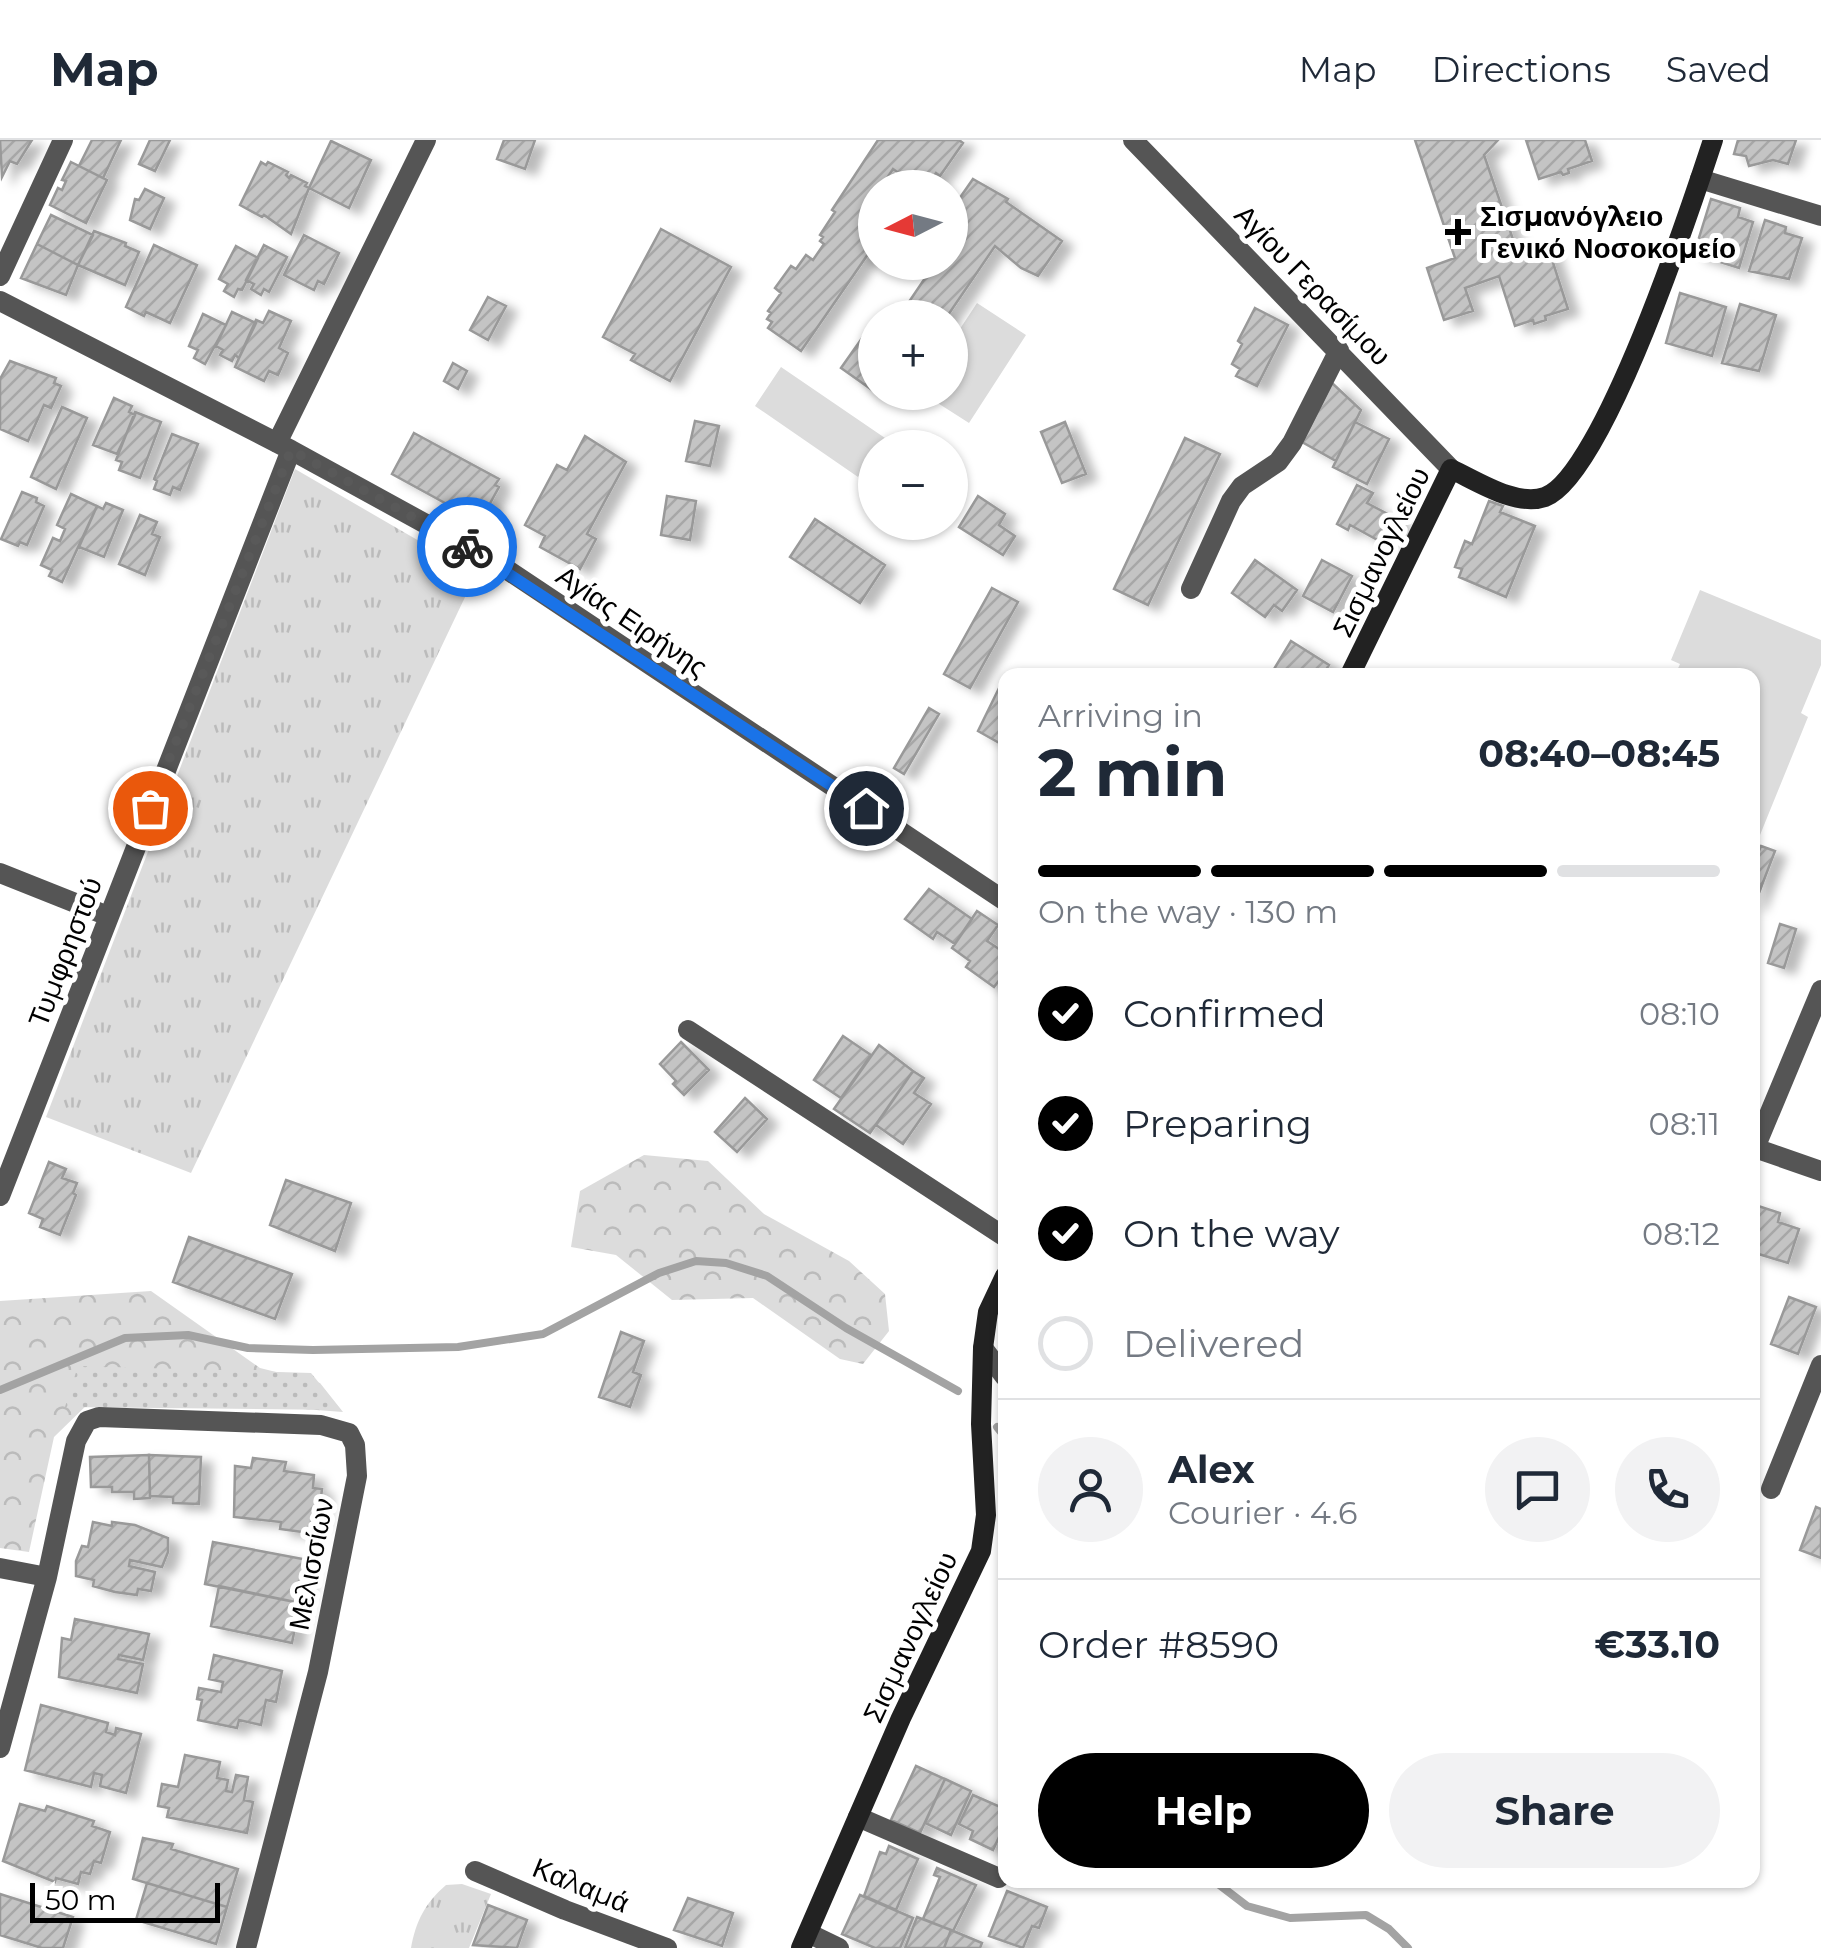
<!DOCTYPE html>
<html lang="en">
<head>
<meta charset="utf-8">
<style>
  body { margin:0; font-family:Montserrat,sans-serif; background:#f2f2f3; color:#1f2937; height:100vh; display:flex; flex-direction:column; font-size:38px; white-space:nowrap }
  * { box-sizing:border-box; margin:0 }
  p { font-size:32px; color:#747a83 }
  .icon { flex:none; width:55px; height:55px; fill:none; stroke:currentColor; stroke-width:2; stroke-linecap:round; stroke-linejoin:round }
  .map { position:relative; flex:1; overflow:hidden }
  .side { position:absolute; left:998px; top:528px; width:762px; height:1220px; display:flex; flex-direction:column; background:#fff; border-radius:20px; box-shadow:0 2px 8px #0004 }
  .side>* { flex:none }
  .needle { width:65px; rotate:264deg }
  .tools { position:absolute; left:858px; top:30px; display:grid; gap:20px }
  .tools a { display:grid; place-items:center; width:110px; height:110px; border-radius:50%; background:#fff; box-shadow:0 2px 8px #0004; font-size:50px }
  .scale { position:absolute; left:30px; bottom:25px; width:190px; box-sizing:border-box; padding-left:10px; border:5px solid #000; border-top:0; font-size:28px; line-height:35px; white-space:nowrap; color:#000; -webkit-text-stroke:8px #fff; paint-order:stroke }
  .pin { position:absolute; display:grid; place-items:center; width:85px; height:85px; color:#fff; margin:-42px; border:5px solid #fff; border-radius:50%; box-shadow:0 2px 10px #0007 }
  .courier { position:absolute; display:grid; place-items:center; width:100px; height:100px; margin:-50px; border:8px solid #1a73e8; border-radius:50%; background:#fff; color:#222; box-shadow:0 2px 12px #0007 }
  .headline em { font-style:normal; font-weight:700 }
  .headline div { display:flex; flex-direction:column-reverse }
  .headline { display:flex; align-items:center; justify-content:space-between; height:170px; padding:0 40px }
  h1 { font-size:65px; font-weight:700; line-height:75px }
  .bar { display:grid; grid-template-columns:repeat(4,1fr); gap:15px 10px; align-content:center; height:120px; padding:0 40px }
  .bar i { height:12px; border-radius:8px; background:#e0e1e3 }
  .bar .active { background:#000 }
  .bar p { grid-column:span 4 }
  .line { display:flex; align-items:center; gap:25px; padding:0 40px; border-top:2px solid #e0e1e3 }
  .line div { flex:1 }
  .round { display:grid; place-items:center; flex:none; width:105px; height:105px; border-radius:52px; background:#f2f2f3 }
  ol { padding:0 40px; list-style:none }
  li { display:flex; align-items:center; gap:30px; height:110px }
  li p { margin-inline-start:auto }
  li .icon { padding:10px; border-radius:50%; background:#000; color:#fff; stroke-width:4 }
  li:last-child { color:#747a83 }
  li i { width:55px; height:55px; border:5px solid #e0e1e3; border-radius:50% }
  .cta { display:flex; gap:20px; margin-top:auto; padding:20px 40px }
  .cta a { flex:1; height:115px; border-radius:60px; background:#000; color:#fff; font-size:40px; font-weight:700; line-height:115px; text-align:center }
  .cta a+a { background:#f2f2f3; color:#1f2937 }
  header { display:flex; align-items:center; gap:60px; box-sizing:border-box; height:140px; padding:0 50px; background:#fff; border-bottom:2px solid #e0e1e3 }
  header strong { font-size:48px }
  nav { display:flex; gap:55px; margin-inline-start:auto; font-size:35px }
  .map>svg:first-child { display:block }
  .grass { fill:url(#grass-tufts) }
  .forest { fill:url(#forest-crowns) }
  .park { fill:url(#park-dots) }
  .garden { fill:#dcdcdc }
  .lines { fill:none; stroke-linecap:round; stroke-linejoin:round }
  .stream { stroke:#a3a3a3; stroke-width:8 }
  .building { fill:url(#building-hatch); stroke:#999; stroke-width:2.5; filter:url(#shadow) }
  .street { stroke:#555; stroke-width:20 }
  .secondary { stroke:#222; stroke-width:20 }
  .done { stroke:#595959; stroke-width:10; stroke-dasharray:0 18 }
  .route { stroke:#1a73e8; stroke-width:12 }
  .poi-dot { fill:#000; stroke:#fff; stroke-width:4 }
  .labels { text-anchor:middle; stroke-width:10; stroke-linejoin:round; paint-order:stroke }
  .poi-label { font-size:28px; font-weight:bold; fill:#000; stroke:#fff; text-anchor:start }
  .street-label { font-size:28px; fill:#000; stroke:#fff }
</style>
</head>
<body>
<header>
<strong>Map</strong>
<nav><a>Map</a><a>Directions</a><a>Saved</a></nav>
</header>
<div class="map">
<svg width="1821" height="1808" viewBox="0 0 1821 1808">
  <defs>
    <pattern id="grass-tufts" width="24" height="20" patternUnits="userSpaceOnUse" patternTransform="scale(2.5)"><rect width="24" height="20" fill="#dcdcdc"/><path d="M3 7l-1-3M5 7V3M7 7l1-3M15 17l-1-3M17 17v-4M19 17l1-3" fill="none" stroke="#bbb"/></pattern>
    <pattern id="forest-crowns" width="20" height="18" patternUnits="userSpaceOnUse" patternTransform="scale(2.5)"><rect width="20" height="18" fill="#dcdcdc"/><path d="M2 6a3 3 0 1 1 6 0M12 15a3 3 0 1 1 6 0" fill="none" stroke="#bbb"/></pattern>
    <pattern id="park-dots" width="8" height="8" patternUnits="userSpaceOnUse" patternTransform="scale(2.5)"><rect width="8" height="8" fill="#dcdcdc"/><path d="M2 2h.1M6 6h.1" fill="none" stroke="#bbb" stroke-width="1.8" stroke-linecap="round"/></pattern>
    <pattern id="building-hatch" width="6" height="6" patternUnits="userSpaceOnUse" patternTransform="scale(2.5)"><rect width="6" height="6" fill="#c4c4c4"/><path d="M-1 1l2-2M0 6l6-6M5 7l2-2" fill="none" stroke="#a7a7a7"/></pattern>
    <filter id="shadow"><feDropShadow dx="11" dy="6" stdDeviation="5" flood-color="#0004"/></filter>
  </defs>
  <rect width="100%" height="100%" fill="#fff"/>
  <path class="grass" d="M295,329l181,105 -285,599 -145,-56z
    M462,1744l29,10 -22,54h-58c5,-27 14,-45 35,-63z"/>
  <path class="forest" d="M644,1015l64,6 56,53 85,47 36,33 4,37 -26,33 -23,-5 -87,-61 -81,2 -56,-45 -45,-8 9,-56z
    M151,1151l109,77 60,15 23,29 -174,-13 -78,2 -37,36 -25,115 -29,-4v-247z"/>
  <path class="park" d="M78,1226l233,7 30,37 -276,-3z"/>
  <path class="garden" d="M977,163l49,32 -57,88 -47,-30 28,-1v-48z
    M781,227l104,71 -10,10 -17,29 -103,-71z
    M1700,450l121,50v25l-20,48 7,4 -48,118 -8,-3v-157h-77l5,-11 -9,-4z"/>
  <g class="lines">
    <path class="stream" d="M0,1250l125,-52 63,-3 60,13 65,2 145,-3 85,-13 116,-61 37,-12 30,2 41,13 79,52 112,63
      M997,1287l8,10
      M1213,1740l34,26 43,12 76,-3 23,14 19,19"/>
  </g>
  <path class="building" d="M0,0h32l-15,24 -7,-3 -8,16z
    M92,0h29l-18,38 -24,-12z
    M150,0h20l-15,31 -16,-7z
    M504,0h31l-10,29 -28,-10z
    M878,0h81l4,3 -23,33 -4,-3 -10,15h-6l-27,-19 -8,12 9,7h-19v56l-74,107 -33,-23 4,-6 -5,-3 4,-6 -3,-2 13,-18 -6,-5 16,-22 5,3 10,-14 7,5 11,-16 -4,-3 3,-4 -3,-2 15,-23 -3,-2z
    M1415,0h83l-14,15 34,99 29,-10 21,65 -23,7 1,4 -12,4 -1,-4 -18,6 -16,-50 -34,12 8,23 -29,9 -17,-52 28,-10z
    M1526,0h59l7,21 -24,8 1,4 -6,2 -2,-3 -22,7z
    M1738,0h58l-8,24 -15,-4 -24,6 -3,-10 -12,-2z
    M331,1l40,19 -22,48 -40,-20z
    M71,22l36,18 -21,43 -36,-18 8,-17 4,2 4,-9 -4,-1z
    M261,22l5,3 2,-3 20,10 -2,3 3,3 2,-3 16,8 -2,3 4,2 -18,46 -27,-19 -2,2 -22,-12z
    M973,39l35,20 -2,3 56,39 -24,35 -17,-8 -26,-22 -49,72h-48l38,-56h14v-50z
    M145,49l19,9 -14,31 -20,-9 5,-21 4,1z
    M1711,59l29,9 -2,9 15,5 -14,46 -45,-14z
    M51,75l42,20 -15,30 -41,-21z
    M1765,80l21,7 -1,6 17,5 -13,41 -40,-8z
    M661,89l70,38 -61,114 -39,-21 4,-6 -32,-17z
    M94,91l32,12 -1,3 14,6 -14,33 -47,-20z
    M304,95l35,18 -15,31 -6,-3 -4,9 -30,-15z
    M37,104l41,21 -12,30 -45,-17z
    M154,105l43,20 -27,58 -24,-11 -2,4 -18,-9z
    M264,105l23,12 -18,35 -5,-3 -3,6 -10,-6 3,-5 -8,-4z
    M236,106l22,12 -16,32 -4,-1 -4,8 -10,-6 4,-7 -9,-5z
    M1680,153l46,14 -14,49 -46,-13z
    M488,157l18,9 -18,34 -18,-10z
    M1740,164l36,11 -17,56 -37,-8z
    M1255,168l33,17 -31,61 -21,-10 4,-7 -8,-5 10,-20 -4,-3z
    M269,171l22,10 -12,27 9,5 -10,22 -9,-4 -5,10 -29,-14 21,-47 7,3z
    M232,172l24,11 -17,35 -4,-3 -3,6 -12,-6 3,-5 -7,-4z
    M203,174l23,11 -21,39 -11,-6 4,-8 -9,-4z
    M872,184l3,2v66l-34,-24z
    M10,221l46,17 -2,5 7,3 -10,22 -7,-3 -16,36 -28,-12v-50z
    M453,223l14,8 -9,18 -14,-8z
    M1332,243l29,27 -25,51 -34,-19z
    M114,258l18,8 -3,6 6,3 -18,39 -24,-9z
    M62,267l25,11 -31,71 -25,-12z
    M135,272l26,10 -21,56 -21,-8 3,-8 -6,-2z
    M695,281l24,5 -9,40 -24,-5z
    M1065,282l21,52 -24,9 -21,-51z
    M1355,282l34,17 -22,45 -34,-17z
    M414,293l85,46 -4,6 4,2 -16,29 -4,-1 -3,5 -84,-46z
    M172,294l26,10 -18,46 -7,-3 -3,8 -16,-6 3,-8 -3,-2z
    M585,296l41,26 -39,72 9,5 -16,30 -40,-22 5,-11 -20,-11 32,-60 10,5z
    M1185,298l35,16 -72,151 -34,-16z
    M1357,345l16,8 -6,10 34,18 -7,12 -11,10 -33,-18 -2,5 -11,-6z
    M22,352l15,6 -1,4 8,4 -17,39 -7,-3 -2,4 -17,-7z
    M71,354l26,12 -35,76 -13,-6 3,-6 -11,-5 12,-27 7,3 5,-12 -8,-4z
    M667,356l29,5 -6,39 -29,-5z
    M978,356l27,18 -6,11 16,11 -12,19 -44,-28z
    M1489,361l14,5 -3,6 35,14 -29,71 -47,-20 3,-8 -7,-2 10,-26 7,3z
    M106,363l17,7 -19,47 -25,-10 18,-41 6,3z
    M140,375l17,7 -5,12 8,3 -15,38 -26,-11z
    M815,379l70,46 -25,38 -70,-46z
    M1255,420l42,30 -15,21 -8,-6 -9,12 -33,-24z
    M1322,420l30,16 -19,36 -30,-16z
    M992,448l26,14 -48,86 -26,-14z
    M1291,501l38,24 -6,10 -52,-1z
    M1005,545v54l-4,5 -23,-13 22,-45z
    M929,568l10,6 -35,60 -10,-6z
    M1761,706l14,5 -21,55 -2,-39z
    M929,749l43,30 -17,25 -18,-12 -4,7 -28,-20z
    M977,771l21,14 -11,16 18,12v28l-4,-3 -7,9 -28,-20 4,-6 -18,-13z
    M1780,784l16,5 -12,39 -16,-5z
    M843,896l28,19 -30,43 -27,-18z
    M681,902l28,28 -25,25 -11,-11 3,-3 -16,-17z
    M879,905l34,26 -43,62 -36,-24z
    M913,931l11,7 -10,15 17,11 -28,40 -27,-19z
    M745,958l22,21 -30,33 -22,-20z
    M49,1022l17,7 -4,9 15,5 -4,10 3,2 -16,40 -20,-8 3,-8 -14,-6z
    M286,1040l65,23 -16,48 -65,-26z
    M1752,1064l28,9 -2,9 21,7 -11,34 -36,-11z
    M189,1097l103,37 -17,45 -102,-37z
    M1789,1157l27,10 -18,47 -27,-10z
    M621,1192l23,9 -11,31 8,3 -11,32 -31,-10z
    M149,1315l52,2 -2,47 -26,-1v-6l-23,-1z
    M149,1315l1,43 -16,1v-7h-22v-5h-21l-1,-30z
    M253,1318l33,4 -2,9 30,4 -1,13 9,1 -4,34 -7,-1 -1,11 -30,-4 1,-7 -47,-5 1,-51 16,2z
    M1816,1367l5,2v49l-21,-8z
    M93,1382l19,4v-4l23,3 33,13v14l-6,15 -32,-7 -1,6 26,6 -4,19 -13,-2 -1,6 -22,-3 -22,-6 1,-6 -18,-4v-15l6,-15 6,1z
    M213,1402l95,18 -8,43 -95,-19z
    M219,1446l81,17 -8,40 -81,-17z
    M75,1479l74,15 -6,26 -24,-5 -1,4 25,5 -6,29 -78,-16 3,-39 9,2z
    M214,1515l68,16 -6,31 -10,-2 -5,25 -22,-5 -2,8 -39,-8 4,-20 -5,-1 2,-11 22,4 2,-10 -14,-3z
    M41,1565l67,18 -2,9 9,3 1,-7 25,6 -15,59 -26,-7 2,-11 -8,-2 -3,14 -66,-17z
    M185,1615l35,7 -3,16 11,2 -2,11 6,1 4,-17 12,2 -4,23 9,2 -6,31 -80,-16 2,-9 -11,-2 4,-22 16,3z
    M916,1626l29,13 -25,54 -29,-13z
    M945,1639l26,12 -20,44 -26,-12z
    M973,1655l32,14v15l-12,26 -23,-11 3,-8 -14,-7z
    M20,1664l25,7 2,-5 47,15 -2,5 18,6 -9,31 -7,-2 -4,13 -9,-2 -3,12 -22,-6 -1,4 -52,-21z
    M143,1698l30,6 -2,5 67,20 -11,38 -94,-28z
    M889,1706l29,13 -22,51 -32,-14 16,-44 6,2z
    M937,1728l39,17 -23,46 -30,-12 17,-42 -6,-2z
    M147,1743l80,24 -11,37 -80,-24z
    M1007,1751l40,16 -8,21 -7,-2 -9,22 -34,-12z
    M0,1754l73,23 -10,31h-21l-42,-13z
    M860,1755l53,23 -13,30h-25l-33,-14z
    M688,1758l45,15 -11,33 -48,-16z
    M488,1765l39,15 -10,28 -44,-3z
    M917,1777l34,13 -7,18h-39z
    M951,1790l31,13 -2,5h-36z"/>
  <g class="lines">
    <path class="street" d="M1133,0l318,329
      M1700,39l121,37
      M0,136l63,-136
      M0,161l291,149 206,113 508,338
      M277,303l149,-303
      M1191,449l40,-88 11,-15 36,-24 14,-19 47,-93
      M0,733l108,43
      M688,890l317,207
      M1752,1007l69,24
      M1755,1008l66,-158
      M0,1056l291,-746
      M983,1208l22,29
      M1771,1349l50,-124
      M0,1428l47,9
      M0,1608l47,-171 29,-136 11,-20 12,-4 222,8 28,8 6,12 2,31 -39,196 -72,276
      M858,1677l141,61
      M475,1731l90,39 102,38
      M808,1793l31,15"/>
    <path class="secondary" d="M1350,535l101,-206c26,12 65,38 94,28 58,-21 147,-293 168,-357
      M801,1808l100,-230 80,-167 5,-36 -5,-91 2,-76 5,-36 17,-36"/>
  </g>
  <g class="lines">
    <path class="done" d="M150,668l141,-358 176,97"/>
    <path class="route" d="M467,407l399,261"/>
  </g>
  <path class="poi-dot" d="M1453 77h10v10h10v10h-10v10h-10v-10h-10v-10h10z"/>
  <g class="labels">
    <g class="poi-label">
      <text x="1480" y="86">Σισμανόγλειο<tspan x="1480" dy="32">Γενικό Νοσοκομείο</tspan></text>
    </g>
    <g class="street-label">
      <text transform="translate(1313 145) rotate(46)" y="10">Αγίου Γερασίμου</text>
      <text transform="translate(1381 412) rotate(-64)" y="10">Σισμανογλείου</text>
      <text transform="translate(632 481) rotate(34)" y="10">Αγίας Ειρήνης</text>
      <text transform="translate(65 812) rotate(-69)" y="10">Τυμφρηστού</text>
      <text transform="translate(311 1424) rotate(-79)" y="10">Μελισσίων</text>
      <text transform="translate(910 1497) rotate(-65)" y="10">Σισμανογλείου</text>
      <text transform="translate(581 1745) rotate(22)" y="10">Καλαμά</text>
    </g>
  </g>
</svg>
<div class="tools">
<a><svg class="needle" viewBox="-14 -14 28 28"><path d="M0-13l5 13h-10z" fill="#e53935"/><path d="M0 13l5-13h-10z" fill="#747a83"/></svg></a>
<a>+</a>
<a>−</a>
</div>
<div class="scale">50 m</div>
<div class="pin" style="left:150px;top:668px;background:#ea580c"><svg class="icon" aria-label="bag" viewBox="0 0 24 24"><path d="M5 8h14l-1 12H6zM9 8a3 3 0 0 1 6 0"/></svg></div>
<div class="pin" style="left:866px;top:668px;background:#1f2937"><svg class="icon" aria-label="home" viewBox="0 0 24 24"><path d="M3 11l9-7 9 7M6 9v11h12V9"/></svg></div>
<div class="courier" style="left:467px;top:407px"><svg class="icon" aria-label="bike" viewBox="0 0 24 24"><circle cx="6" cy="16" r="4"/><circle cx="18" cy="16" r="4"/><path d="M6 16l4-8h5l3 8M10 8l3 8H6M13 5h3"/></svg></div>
<section class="side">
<div class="headline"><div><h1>2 min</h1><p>Arriving in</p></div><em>08:40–08:45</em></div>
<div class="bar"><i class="active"></i><i class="active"></i><i class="active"></i><i></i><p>On the way · 130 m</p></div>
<ol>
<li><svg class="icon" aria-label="check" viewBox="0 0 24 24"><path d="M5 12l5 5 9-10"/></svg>Confirmed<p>08:10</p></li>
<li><svg class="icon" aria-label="check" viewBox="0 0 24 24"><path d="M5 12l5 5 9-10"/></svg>Preparing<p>08:11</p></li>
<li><svg class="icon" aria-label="check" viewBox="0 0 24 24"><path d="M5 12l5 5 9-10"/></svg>On the way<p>08:12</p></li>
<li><i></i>Delivered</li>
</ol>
<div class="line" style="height:180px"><a class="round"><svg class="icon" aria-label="person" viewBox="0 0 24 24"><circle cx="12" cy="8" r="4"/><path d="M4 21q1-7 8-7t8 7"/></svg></a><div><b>Alex</b><p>Courier · 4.6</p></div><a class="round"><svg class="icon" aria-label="chat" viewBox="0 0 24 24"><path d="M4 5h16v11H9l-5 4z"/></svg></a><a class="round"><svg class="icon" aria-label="phone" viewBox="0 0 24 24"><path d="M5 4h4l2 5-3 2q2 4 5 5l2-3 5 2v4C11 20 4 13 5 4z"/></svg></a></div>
<div class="line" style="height:130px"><div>Order #8590</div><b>€33.10</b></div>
<div class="cta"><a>Help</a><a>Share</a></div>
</section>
</div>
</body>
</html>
